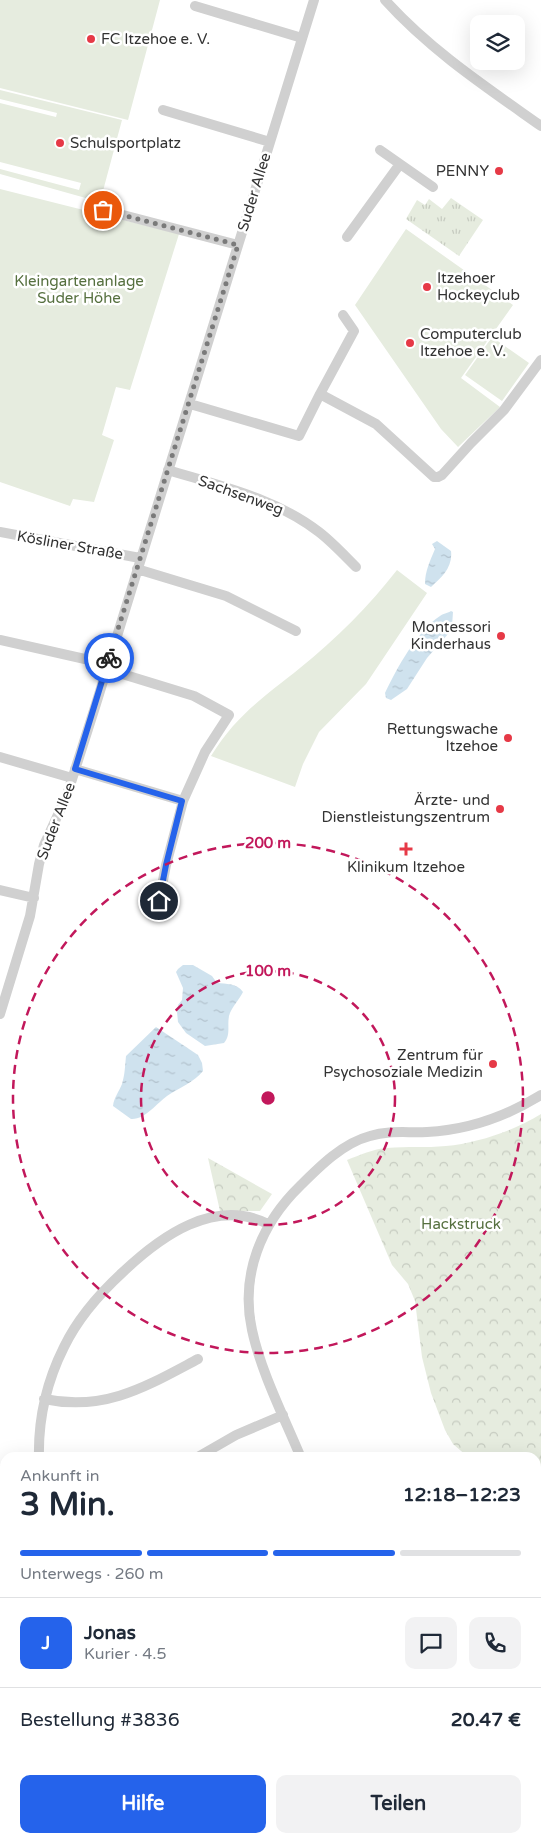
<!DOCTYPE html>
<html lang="de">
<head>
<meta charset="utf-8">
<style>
  body { margin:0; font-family:"Varela Round",sans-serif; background:#f2f2f3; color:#1f2937; height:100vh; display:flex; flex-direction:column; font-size:19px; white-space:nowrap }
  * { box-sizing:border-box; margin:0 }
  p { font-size:16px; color:#747a83 }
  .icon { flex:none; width:28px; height:28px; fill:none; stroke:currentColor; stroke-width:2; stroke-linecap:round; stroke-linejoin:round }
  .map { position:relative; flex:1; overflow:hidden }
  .details { position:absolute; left:0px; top:1452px; width:541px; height:391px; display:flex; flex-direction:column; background:#fff; border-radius:15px 15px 0 0; box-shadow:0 5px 20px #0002 }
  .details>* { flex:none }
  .fabs { position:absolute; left:470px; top:15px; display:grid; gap:10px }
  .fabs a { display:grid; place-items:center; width:55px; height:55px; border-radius:10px; background:#fff; box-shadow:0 5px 20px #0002; font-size:25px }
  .pin { position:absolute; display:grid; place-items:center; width:42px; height:42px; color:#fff; margin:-21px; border:2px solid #fff; border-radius:50%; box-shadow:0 1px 5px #0007 }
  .courier { position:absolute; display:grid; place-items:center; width:50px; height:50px; margin:-25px; border:4px solid #2563eb; border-radius:50%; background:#fff; color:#222; box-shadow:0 1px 6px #0007 }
  .summary em { font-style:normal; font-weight:800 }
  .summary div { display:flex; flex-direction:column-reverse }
  .summary { display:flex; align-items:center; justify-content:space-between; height:85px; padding:0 20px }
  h1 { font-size:32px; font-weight:800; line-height:38px }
  .bar { display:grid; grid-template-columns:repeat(4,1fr); gap:8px 5px; align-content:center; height:60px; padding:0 20px }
  .bar i { height:6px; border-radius:4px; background:#e0e1e3 }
  .bar .current { background:#2563eb }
  .bar p { grid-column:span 4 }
  .line { display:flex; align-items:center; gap:12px; padding:0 20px; border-top:1px solid #e0e1e3 }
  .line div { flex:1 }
  .round { display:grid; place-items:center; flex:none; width:52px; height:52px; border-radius:10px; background:#f2f2f3 }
  .button { display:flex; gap:10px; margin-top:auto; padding:10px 20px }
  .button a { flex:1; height:58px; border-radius:10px; background:#2563eb; color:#fff; font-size:20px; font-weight:800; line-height:58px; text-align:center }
  .button a+a { background:#f2f2f3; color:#1f2937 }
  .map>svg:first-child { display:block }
  .grass { fill:url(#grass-tufts) }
  .forest { fill:url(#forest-crowns) }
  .garden { fill:#e6ecdf }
  .water { fill:url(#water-ripples) }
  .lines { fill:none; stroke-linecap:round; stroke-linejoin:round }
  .minor { stroke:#d0d0d0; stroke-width:10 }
  .done { stroke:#7a7a7a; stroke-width:5; stroke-dasharray:0 9 }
  .route { stroke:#2563eb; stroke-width:6 }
  .ring { fill:none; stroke:#c2185b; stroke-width:2.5; stroke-dasharray:9 6 }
  .poi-dot { fill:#e63946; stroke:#fff; stroke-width:2 }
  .labels { text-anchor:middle; stroke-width:5; stroke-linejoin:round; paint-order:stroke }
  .poi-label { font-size:15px; fill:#333; stroke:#fff; text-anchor:end }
  .street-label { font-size:15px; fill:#333; stroke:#fff }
  .park-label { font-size:15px; fill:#56703f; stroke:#fff }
  .centre { fill:#c2185b; stroke:#fff; stroke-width:2.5 }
  .ring-label { font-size:15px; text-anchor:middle; font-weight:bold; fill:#c2185b; stroke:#fff; stroke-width:5; stroke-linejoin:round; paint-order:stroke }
</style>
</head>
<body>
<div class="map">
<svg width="541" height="1843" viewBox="0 0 541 1843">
  <defs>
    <pattern id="grass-tufts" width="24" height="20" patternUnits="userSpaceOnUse" patternTransform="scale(1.25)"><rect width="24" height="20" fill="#e6ecdf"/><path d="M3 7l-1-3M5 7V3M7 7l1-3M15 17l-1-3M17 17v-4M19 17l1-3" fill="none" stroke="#c6cbc0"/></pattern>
    <pattern id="forest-crowns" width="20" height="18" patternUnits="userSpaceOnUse" patternTransform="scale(1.25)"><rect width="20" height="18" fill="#e6ecdf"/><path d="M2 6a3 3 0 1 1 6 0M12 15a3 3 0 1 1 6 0" fill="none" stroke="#c6cbc0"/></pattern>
    <pattern id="water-ripples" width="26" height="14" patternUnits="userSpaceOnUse" patternTransform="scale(1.25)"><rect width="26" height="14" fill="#cfe2ee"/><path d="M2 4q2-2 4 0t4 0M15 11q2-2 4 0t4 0" fill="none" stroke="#b2c2cd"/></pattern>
  </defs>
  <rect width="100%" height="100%" fill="#fff"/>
  <path class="grass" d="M451,198l32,22 -24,36 -53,-37 11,-19 8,5 4,-6 13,10z"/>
  <path class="forest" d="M541,1114v427l-5,-1v-82l-68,-1 -15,-13 -8,-14 -14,-37 -9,-36 -7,-56 -7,-17 -16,-19 -45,-105c13,-5 26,-11 40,-12 20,-2 39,0 59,-2 31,-3 68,-15 95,-32z
    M208,1158l64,36 -12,17h-40z"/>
  <path class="garden" d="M0,0h160l-32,120 -128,-32z
    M0,90l122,30 -22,82 -100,-28v-5l79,21 2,-7 -81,-21v-59l56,14 1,-4 -57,-14z
    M0,189l179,45 -49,156 -14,-3 -14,48 12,5 -20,62 -21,-3 -3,7 -70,-24z
    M406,229l107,76 -52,73 39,29 -42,40 -17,-18 -86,-124z
    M492,337l37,26 -27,38 -37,-26z
    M397,570l30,23 -61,91 -47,48 -16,32 -8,23 -84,-31c26,-42 52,-58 89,-88 36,-29 69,-62 97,-98z"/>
  <path class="water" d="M437,541l14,10c2,16 -9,26 -20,36l-6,-3c0,-13 5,-23 10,-35l-3,-5z
    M451,611l2,1 -1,14 -4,8 -21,24 -20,31 -16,11 -5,-2 -1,-5c12,-25 32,-62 55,-77 4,-3 8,-3 11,-5z
    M183,965h10l19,11 5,7c9,1 20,0 26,9 -4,8 -12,16 -14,24 -2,10 2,19 -5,27l-19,3 -19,-13 -8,-11 -1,-10 1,-7 4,-5 1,-12 -7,-16 2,-3z
    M156,1027l42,28 4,8 1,8c-9,11 -24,17 -36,25 -10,7 -22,24 -36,23l-18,-13c1,-9 6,-14 9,-22 3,-10 3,-18 4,-28z"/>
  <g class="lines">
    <path class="minor" d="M385,0c45,50 101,87 156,126
      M195,6l107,32
      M163,110l107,32
      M380,150l20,14
      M100,209l138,36
      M347,237l53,-73 33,23
      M320,394l34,-63 -11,-16
      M190,404l109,32 21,-42 56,30 58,53h4l4,-2 29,-32 33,-33 37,-50
      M168,470c52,16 107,28 151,62 13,10 25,23 37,35
      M0,532l140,26
      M137,569l89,27 70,35
      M0,640l107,24
      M106,669l88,27 35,19 -24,37 -22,49 -17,64 -7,36
      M0,757l72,21
      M75,769l108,32
      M0,890l34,8
      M0,1014l30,-98 9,-52 5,-19 23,-50 29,-91 218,-704
      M44,1399c61,13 103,-13 154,-40
      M39,1458c-1,-39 8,-77 25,-111 14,-29 35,-53 59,-75 37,-35 91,-75 145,-48
      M196,1458l40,-23 47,-20
      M301,1458c-17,-41 -40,-86 -49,-128 -12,-55 9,-106 48,-144 20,-20 43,-43 70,-50 19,-6 37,-3 57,-4 40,-2 80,-16 114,-37
      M536,1652l5,-2
      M536,1790h5
      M150,1839l1,4
      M535,1839l1,4
      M0,1842l5,-6
      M327,1843l5,-4"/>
  </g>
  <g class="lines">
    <path class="done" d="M103,210l135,35 -129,413"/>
    <path class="route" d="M109,658l-34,111 107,32 -16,64 -7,36"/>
  </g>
  <g class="ring">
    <circle cx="268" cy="1098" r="127"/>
    <circle cx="268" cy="1098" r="255"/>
  </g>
  <g class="poi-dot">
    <circle cx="91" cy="39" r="5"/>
    <circle cx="60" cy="143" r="5"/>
    <circle cx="499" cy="171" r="5"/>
    <circle cx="427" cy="287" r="5"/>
    <circle cx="410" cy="343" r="5"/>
    <circle cx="501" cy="636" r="5"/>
    <circle cx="508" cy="738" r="5"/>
    <circle cx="500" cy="809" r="5"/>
    <path d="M403.5 841.5h5v5h5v5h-5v5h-5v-5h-5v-5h5z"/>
    <circle cx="493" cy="1064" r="5"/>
  </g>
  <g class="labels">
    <g class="poi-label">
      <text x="101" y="44" text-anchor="start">FC Itzehoe e. V.</text>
      <text x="70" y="148" text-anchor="start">Schulsportplatz</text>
      <text x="489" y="176">PENNY</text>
      <text x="437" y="283" text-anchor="start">Itzehoer<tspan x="437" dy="17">Hockeyclub</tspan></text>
      <text x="420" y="339" text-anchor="start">Computerclub<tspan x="420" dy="17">Itzehoe e. V.</tspan></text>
      <text x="491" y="632">Montessori<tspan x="491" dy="17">Kinderhaus</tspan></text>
      <text x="498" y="734">Rettungswache<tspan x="498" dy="17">Itzehoe</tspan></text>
      <text x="490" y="805">Ärzte- und<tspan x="490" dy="17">Dienstleistungszentrum</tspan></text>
      <text x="406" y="872" text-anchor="middle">Klinikum Itzehoe</text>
      <text x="483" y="1060">Zentrum für<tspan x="483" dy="17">Psychosoziale Medizin</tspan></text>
    </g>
    <g class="street-label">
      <text transform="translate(254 192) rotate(-73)" y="5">Suder Allee</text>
      <text transform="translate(241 495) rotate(20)" y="5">Sachsenweg</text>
      <text transform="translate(70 545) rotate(10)" y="5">Kösliner Straße</text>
      <text transform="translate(56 821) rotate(-69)" y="5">Suder Allee</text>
    </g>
    <g class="park-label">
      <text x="79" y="286">Kleingartenanlage<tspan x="79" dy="17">Suder Höhe</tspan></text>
      <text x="461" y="1229">Hackstruck</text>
    </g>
  </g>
  <circle cx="268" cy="1098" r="8" class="centre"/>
  <g class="ring-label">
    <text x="268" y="848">200 m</text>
    <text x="268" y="976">100 m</text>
  </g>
</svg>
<div class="fabs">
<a><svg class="icon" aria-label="layers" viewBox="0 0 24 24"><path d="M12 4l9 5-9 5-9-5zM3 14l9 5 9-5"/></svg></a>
</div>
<div class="pin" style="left:103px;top:210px;background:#ea580c"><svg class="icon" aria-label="bag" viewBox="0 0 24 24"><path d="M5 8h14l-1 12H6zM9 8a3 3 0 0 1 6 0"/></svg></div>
<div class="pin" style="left:159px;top:901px;background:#1f2937"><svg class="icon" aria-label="home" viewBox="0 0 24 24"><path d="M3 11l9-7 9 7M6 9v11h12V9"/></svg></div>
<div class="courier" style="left:109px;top:658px"><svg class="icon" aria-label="bike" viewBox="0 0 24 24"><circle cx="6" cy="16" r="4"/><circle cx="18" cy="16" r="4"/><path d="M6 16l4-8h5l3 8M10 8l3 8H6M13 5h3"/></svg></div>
<section class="details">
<div class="summary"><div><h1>3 Min.</h1><p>Ankunft in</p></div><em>12:18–12:23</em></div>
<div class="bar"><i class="current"></i><i class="current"></i><i class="current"></i><i></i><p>Unterwegs · 260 m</p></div>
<div class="line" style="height:90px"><b class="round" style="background:#2563eb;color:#fff">J</b><div><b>Jonas</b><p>Kurier · 4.5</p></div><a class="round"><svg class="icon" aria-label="chat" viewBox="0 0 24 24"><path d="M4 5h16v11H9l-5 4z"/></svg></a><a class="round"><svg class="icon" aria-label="phone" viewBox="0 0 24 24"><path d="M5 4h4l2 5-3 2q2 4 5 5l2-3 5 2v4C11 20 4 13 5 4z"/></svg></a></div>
<div class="line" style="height:65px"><div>Bestellung #3836</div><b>20.47 €</b></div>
<div class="button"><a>Hilfe</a><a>Teilen</a></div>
</section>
</div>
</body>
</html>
